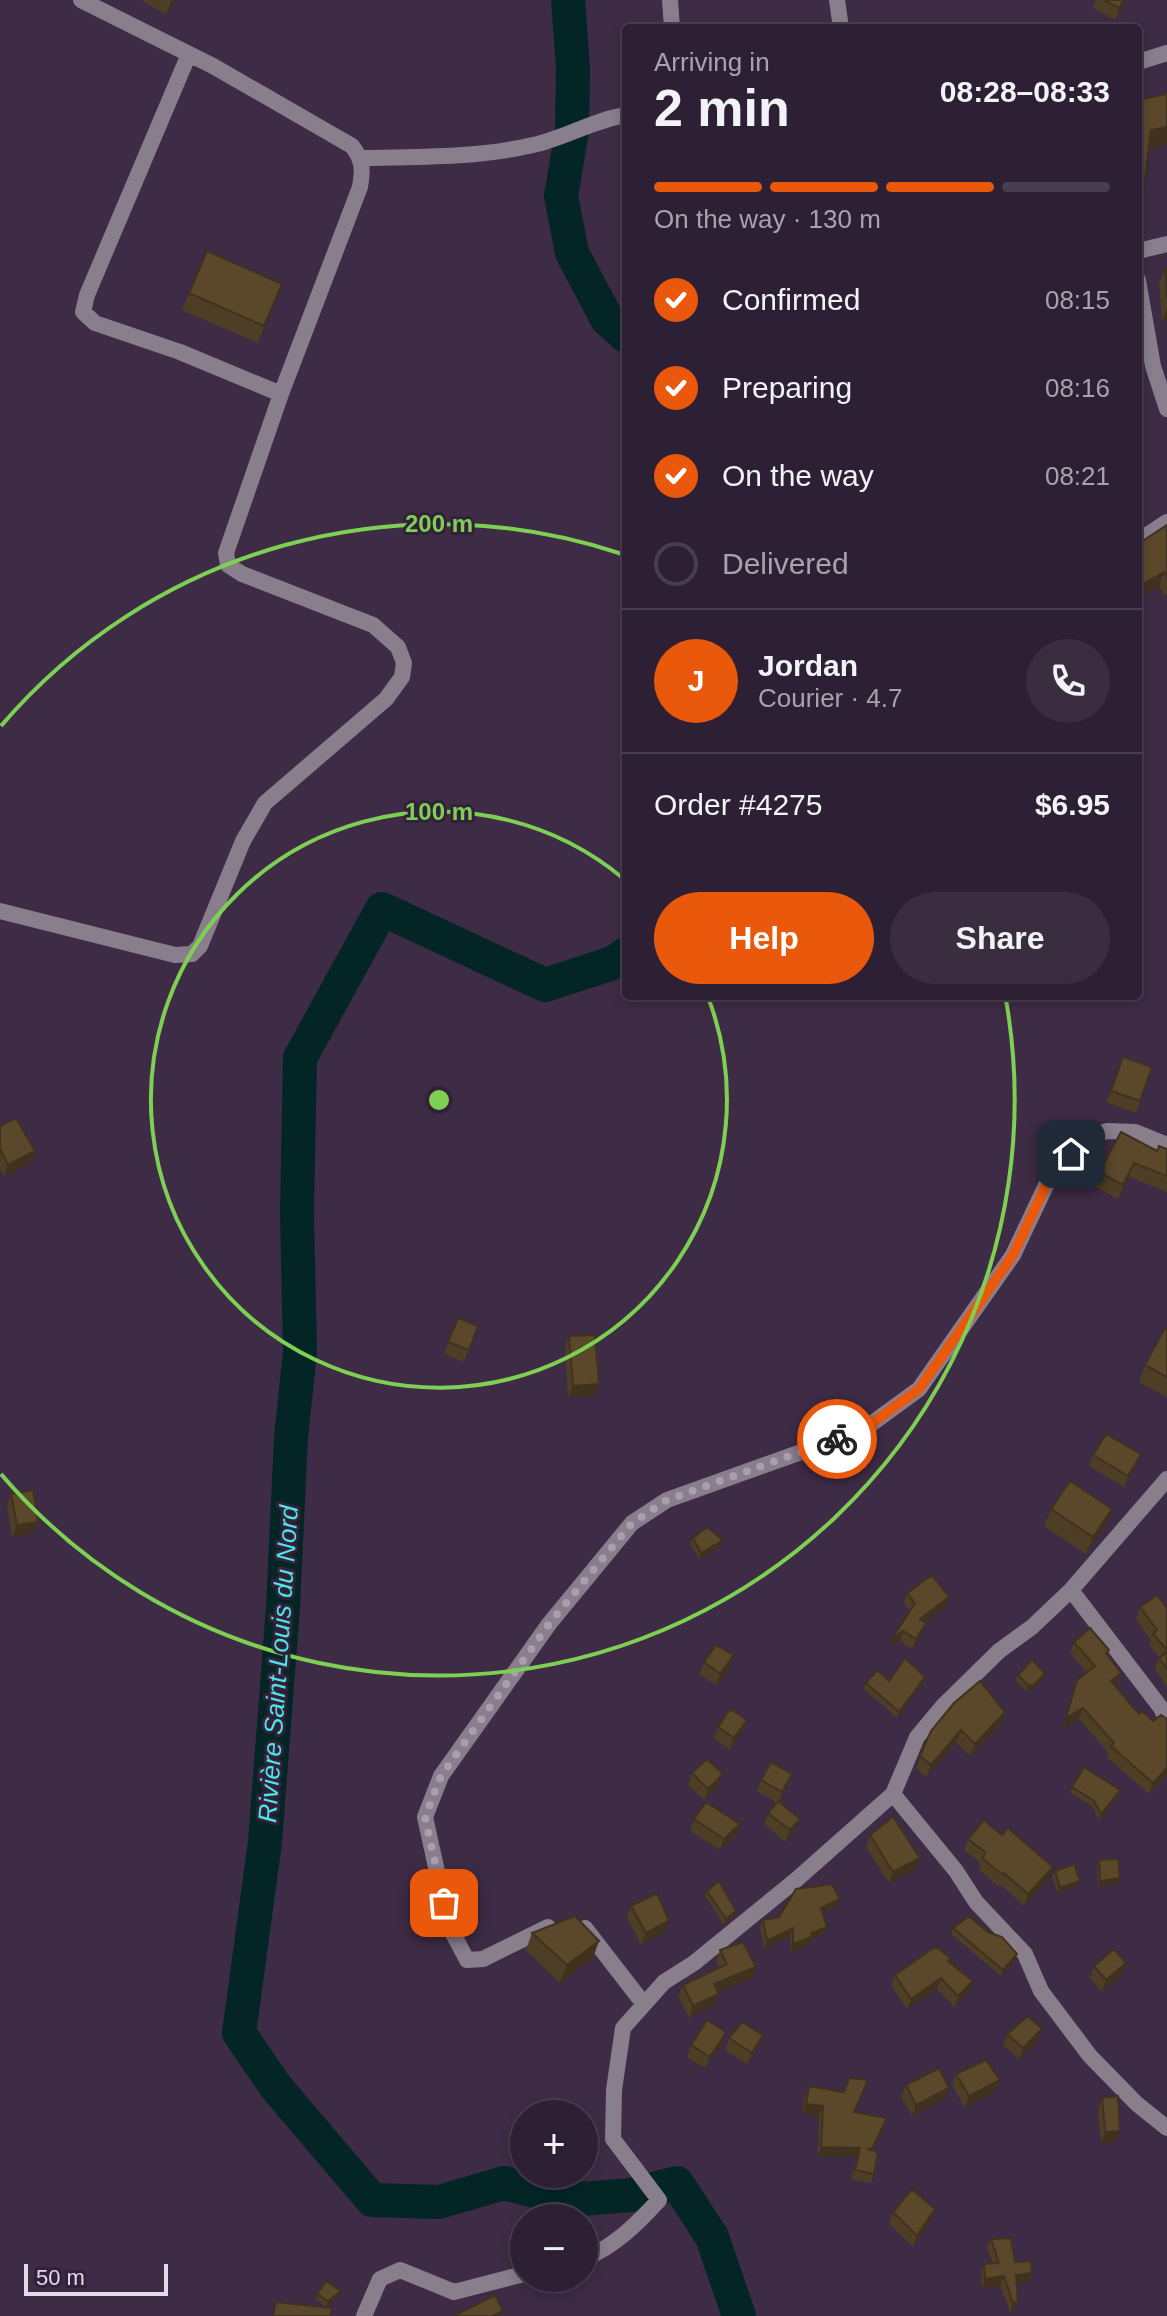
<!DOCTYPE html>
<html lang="en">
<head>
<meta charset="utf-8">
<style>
  body { margin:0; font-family:Helvetica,sans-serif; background:#3a2d40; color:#f1f3f6; height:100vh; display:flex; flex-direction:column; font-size:30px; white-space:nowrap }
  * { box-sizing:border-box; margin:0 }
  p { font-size:26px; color:#a7a3ac }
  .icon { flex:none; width:44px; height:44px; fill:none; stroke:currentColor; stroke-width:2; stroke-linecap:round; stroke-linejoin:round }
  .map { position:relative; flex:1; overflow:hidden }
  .details { position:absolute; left:622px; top:24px; width:520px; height:976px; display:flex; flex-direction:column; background:#2e2034; border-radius:8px; box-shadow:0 4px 12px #0003,0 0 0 2px #493e4f }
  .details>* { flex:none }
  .buttons { position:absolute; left:510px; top:2100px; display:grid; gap:16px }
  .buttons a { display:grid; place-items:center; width:88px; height:88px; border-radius:50%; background:#2e2034; box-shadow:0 4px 12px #0003,0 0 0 2px #493e4f; font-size:40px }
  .scale { position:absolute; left:24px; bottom:20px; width:144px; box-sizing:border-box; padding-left:8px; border:4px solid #e5d9ea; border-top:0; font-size:22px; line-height:28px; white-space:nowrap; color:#e5d9ea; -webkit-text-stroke:6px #33213a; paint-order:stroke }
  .pin { position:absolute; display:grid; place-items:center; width:68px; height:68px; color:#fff; margin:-34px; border-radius:16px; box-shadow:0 4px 12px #0006 }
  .courier { position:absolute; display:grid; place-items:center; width:80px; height:80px; margin:-40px; border:6px solid #ea580c; border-radius:50%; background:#fff; color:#222; box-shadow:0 2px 10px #0007 }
  .headline em { font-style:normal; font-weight:800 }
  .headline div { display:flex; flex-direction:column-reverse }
  .headline { display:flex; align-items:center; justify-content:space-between; height:136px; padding:0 32px }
  h1 { font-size:52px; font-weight:800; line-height:60px }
  .bar { display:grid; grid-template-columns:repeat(4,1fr); gap:12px 8px; align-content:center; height:96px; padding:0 32px }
  .bar i { height:10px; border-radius:6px; background:#493e4f }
  .bar .active { background:#ea580c }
  .bar p { grid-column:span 4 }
  .line { display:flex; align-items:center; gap:20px; padding:0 32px; border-top:2px solid #493e4f }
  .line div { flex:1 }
  .round { display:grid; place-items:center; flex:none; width:84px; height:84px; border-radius:42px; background:#3a2d40 }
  ol { padding:0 32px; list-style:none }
  li { display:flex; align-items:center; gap:24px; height:88px }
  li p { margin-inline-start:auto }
  li .icon { padding:8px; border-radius:50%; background:#ea580c; color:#fff; stroke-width:4 }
  li:last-child { color:#a7a3ac }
  li i { width:44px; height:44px; border:4px solid #493e4f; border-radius:50% }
  .cta { display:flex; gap:16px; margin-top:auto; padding:16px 32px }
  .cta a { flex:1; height:92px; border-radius:48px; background:#ea580c; color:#fff; font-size:32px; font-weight:800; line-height:92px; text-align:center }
  .cta a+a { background:#3a2d40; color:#f1f3f6 }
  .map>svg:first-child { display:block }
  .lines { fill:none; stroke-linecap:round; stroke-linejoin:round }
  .river { stroke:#042526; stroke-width:34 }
  .minor { stroke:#887e8c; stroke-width:16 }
  .wall { fill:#4e3e25 }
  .shaded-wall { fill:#40321e }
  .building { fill:#5b482b; stroke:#40321e; stroke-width:2 }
  .done { stroke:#ab9cb0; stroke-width:8; stroke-dasharray:0 14.4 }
  .route { stroke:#ea580c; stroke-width:10 }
  .ring { fill:none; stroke:#7ed053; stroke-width:4 }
  .labels { text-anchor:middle; stroke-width:6; stroke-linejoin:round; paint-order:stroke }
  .water-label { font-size:26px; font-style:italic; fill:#4ce5e7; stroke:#33213a }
  .centre { fill:#7ed053; stroke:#33213a; stroke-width:4 }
  .ring-label { font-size:24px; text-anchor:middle; font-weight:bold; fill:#7ed053; stroke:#33213a; stroke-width:6; stroke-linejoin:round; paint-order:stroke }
</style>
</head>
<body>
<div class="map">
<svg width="1167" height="2316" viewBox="0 0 1167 2316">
  <rect width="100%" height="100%" fill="#3e2b45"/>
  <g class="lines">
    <path class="river" d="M568,0l5,67 -1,64 -11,65 11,57 35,66 19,17
      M626,954l-13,9 -68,22 -163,-76 -82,149 -3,153 3,141 -9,85 -8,170 -18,235 -26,191 37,54 96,113 67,2 65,-19 65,17 62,-5 46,-12 35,54 27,79"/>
    <path class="minor" d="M670,0l2,28
      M837,0l4,28
      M189,54l-102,241 -4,17 12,11 85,29 101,42
      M1138,62l29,-9
      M361,158c57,-1 116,0 172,-13 32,-7 60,-25 93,-30
      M1138,251l29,-7
      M1138,280l15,86 14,43
      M1138,541l29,-19
      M0,911l175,44 17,-1 8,-8 43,-105 22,-38 121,-104 16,-22 2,-14 -6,-16 -25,-22 -131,-51 -14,-9 -2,-12 55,-159 79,-207c3,-17 3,-27 -8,-41l-139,-80 -132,-66
      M1071,1590l90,118 6,13
      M893,1794l63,77 20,31 49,52 16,37 49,65 47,48 30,24
      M548,1927l-65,32 -16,1 -18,-34 -24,-109 16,-41 108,-152 83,-101 35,-23 196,-70 56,-41 94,-134 37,-78 21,-23 21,-18 15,-5 28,1 32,13
      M585,1928l58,75
      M584,2259c31,-13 53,-35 75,-59l-46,-61 1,-49 9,-62 41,-46 30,-19 102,-83 97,-86 24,-57 25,-30 57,-56 33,-24 39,-37 96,-111
      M364,2316l16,-37 20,-9 54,22 70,-18"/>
  </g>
  <path class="wall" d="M141,0h35l-10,15z
    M1096,0h30l-11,20 -22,-12z
    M1165,269h2v51l-5,1 -3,-37z
    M282,284l-24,59 -76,-33 7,-17z
    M1167,525v69l-3,1 -5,-8z
    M1152,1067l-16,46 -30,-11 5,-11z
    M0,1126l35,25 -4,12 -27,13 -4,-7z
    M1167,1149v43l-38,-15 -11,22 -24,-13 5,-14 58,-21z
    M458,1318l20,8 -14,36 -20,-8z
    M1167,1329v68l-28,-15 6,-17z
    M569,1336l25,60 -26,1 -3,-49z
    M1093,1455l43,11 -12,21 -35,-21z
    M11,1494l23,39 -22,4 -5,-32z
    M1051,1509h61l-7,17 -19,28 -42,-28z
    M693,1538l28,8 -22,13 -9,-15z
    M907,1593l38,14 -20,15 1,1 -3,9 -11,17 -12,-8 -11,5 4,-9 17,-26 -6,-8z
    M1140,1607l27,1v79l-12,-18 4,-12 -10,-12 2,-5 -15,-21z
    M1074,1642l35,8 -2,5 14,18 -4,11 -2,2 24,28 14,7 12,-2 2,57 -18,18 -42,-37 1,-5 -29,-33 -17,10 15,-49 10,-7 -17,-20z
    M734,1655l-4,12 -14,18 -17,-11 5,-12z
    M1045,1673l-2,6 -11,12h-6l-10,-10 2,-6z
    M925,1677l-2,6 -26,35 -33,-29 2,-6z
    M1005,1712l-4,11 -31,33 -14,-14 -30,35 -10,-9 15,-37z
    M747,1720l-5,11 -12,19 -16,-12 4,-11z
    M692,1773l26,12 -14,15 -16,-15z
    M761,1780l27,6 -9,16 16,28 -10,12 -21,-18 4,-11 9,-10 -20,-12z
    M1072,1787l46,9 -19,24 -7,-14 -22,-13z
    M694,1819l46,5 -4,12 -16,14 -30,-19z
    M870,1835l50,23 -4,11 -27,14 -23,-36z
    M1002,1835l47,43 -25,28 -24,-22 -2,2 -19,-16 2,-6 -17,-14 4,-11z
    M1099,1860l19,24 -20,3 -1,-21z
    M1055,1871l25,10 -2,5 -20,7 -6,-16z
    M707,1891l27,25 -10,9 -19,-29z
    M631,1906l38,15 -5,11 -23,13 -14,-27z
    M837,1906l-15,7 5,14 -3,7 -13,5 -2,6 -18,7 -1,-16 -26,13 -4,-21 3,-8z
    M953,1928l62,32 -14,16 -50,-42z
    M532,1933l61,25 -33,25 -34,-33z
    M720,1950l36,17 -4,11 -34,14 1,2 -5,11 -25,13 -11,-22 5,-11 36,-18 -3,-5z
    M950,1963l19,28 -15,16 -17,-18 -30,20 -16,-24 4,-10z
    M1094,1966l28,9 -20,17 -12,-14z
    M726,2032l-4,12 -17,24 -18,-11 4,-12z
    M1007,2034l31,7 -19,18 -16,-14z
    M763,2035l-4,11 -12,18 -22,-14 4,-12z
    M956,2074l39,17 -30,17 -13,-23z
    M906,2085l39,14 -33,17 -11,-19z
    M809,2086l35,6 21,-3 -11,23 33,6 -15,32 2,24 -3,9 -20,-4 6,-22 -39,-1 1,-40 -17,-3 3,-18z
    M1102,2098l18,33 -4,11 -15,1 -3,-34z
    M893,2212l38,8 -18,27 -24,-23z
    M991,2239l24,23 17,11 -3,9 -13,1 2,19 -4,9 -4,1 -10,-26 -18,2 -1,-15 3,-9 9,-1 -6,-15z
    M341,2291l-3,5 -12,11 -11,-8 2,-5z"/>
  <path class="shaded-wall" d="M172,0h4l-10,15 4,-11z
    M1124,0h2l-11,20 4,-12z
    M1167,127v18l-22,4 6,-19z
    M282,284l-6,17 -18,42 6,-17z
    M1167,307v13l-5,1z
    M1164,572l-5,15 -21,12v-12z
    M35,1151l-4,12 -27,13 4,-11z
    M1134,1163l-5,14 -11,22 5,-14z
    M599,1384l-5,12 -26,1 5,-11z
    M1141,1454l-5,12 -12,21 4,-11z
    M1112,1509l-7,17 -19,28 7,-17z
    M38,1522l-4,11 -22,4 5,-12z
    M723,1540l-2,6 -22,13 2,-6z
    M949,1597l-4,10 -29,22 4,-10z
    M926,1623l-3,9 -11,17 4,-10z
    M903,1631l-3,10 -11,5 4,-9z
    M734,1655l-4,12 -14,18 4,-11z
    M1045,1673l-2,6 -11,12h-6l2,-6z
    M1121,1673l-4,11 -10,8 4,-11z
    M925,1677l-2,6 -26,35 2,-6z
    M1083,1708l-4,11 -17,10 4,-11z
    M1005,1712l-4,11 -31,33 5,-12z
    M747,1720l-5,11 -12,19 4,-12z
    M961,1730l-5,12 -30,35 5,-12z
    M1167,1768v8l-18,18 4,-11z
    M723,1774l-5,11 -14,15 4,-11z
    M792,1774l-4,12 -10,17 4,-11z
    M1120,1790l-2,6 -19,24 2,-6z
    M800,1819l-5,11 -10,12 5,-12z
    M740,1824l-4,12 -16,14 4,-11z
    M920,1858l-4,11 -27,14 4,-11z
    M1053,1867l-4,11 -25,28 4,-12z
    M1120,1878l-2,6 -20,3 2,-6z
    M1080,1881l-2,5 -20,7 2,-5z
    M840,1899l-3,7 -19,10 3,-8z
    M736,1911l-2,5 -10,9 2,-6z
    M669,1921l-5,11 -23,13 5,-12z
    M827,1927l-3,7 -13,5 -2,6 -18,7 2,-8 18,-11z
    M793,1928l-3,8 -26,13 3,-8z
    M599,1941l-6,17 -33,25 7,-18z
    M1017,1954l-2,6 -14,16 2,-6z
    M1126,1963l-4,12 -20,17 4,-12z
    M756,1967l-4,11 -42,18 4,-12z
    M941,1978l-4,11 -30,20 4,-10z
    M973,1981l-4,10 -15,16 4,-11z
    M719,1994l-5,11 -25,13 4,-12z
    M1042,2029l-4,12 -19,18 4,-11z
    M726,2032l-4,12 -17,24 5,-11z
    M763,2035l-4,11 -12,18 5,-11z
    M1000,2080l-5,11 -30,17 4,-12z
    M949,2088l-4,11 -33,17 4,-11z
    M806,2104l17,2 -4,10 -17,-3z
    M1120,2131l-4,11 -15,1 4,-11z
    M821,2147l39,1 -3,9 -39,-1z
    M935,2209l-4,11 -18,27 4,-11z
    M1032,2273l-3,9 -16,2 3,-9z
    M1004,2276l-4,10 -18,2 3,-9z
    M341,2291l-3,5 -12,11 2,-6z
    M1018,2302l-4,9 -4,1 3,-9z"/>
  <path class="building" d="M1104,0h20l-5,8z
    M1167,94v33l-16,3 -11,86h-2v-116z
    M207,251l75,33 -18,42 -75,-33z
    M1165,269h2v28z
    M1167,525v51l-3,-4 -26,15v-43z
    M1123,1057l29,10 -12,34 -29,-10z
    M16,1118l19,33 -27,14 -8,-16v-23z
    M1121,1132l36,19 2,-5 8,3v27l-33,-13 -11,22 -24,-13z
    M458,1318l20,8 -9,24 -21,-8z
    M1165,1328l2,1v48l-22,-12z
    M595,1335l4,49 -26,2 -4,-50z
    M1106,1434l35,20 -13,22 -35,-21z
    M1070,1481l42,28 -19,28 -42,-28z
    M33,1490l5,32 -21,3 -6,-31z
    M707,1527l16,13 -22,13 -8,-15z
    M932,1575l17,22 -29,22 6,4 -10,16 -13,-8 -10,6 22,-34 -8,-10z
    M1157,1595l10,13v42l-14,-16 4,-4 -17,-23z
    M1090,1628l19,22 -3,3 15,20 -10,8 28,33 3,-3 11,10 8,-6 6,4v49l-14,15 -42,-37 3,-3 -31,-35 -17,10 11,-38 18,-14 -21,-24z
    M716,1645l18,10 -14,19 -16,-12z
    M1167,1652v17l-8,-11z
    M905,1658l20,19 -26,35 -33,-29 11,-13 12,11z
    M1032,1660l13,13 -11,12h-6l-10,-10z
    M980,1681l25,31 -30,32 -14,-14 -30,35 -11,-9 11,-25 23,-28z
    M730,1709l17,11 -13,18 -16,-11z
    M707,1759l16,15 -15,15 -16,-16z
    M771,1762l21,12 -10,18 -21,-12z
    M1084,1767l36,23 -19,24 -7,-13 -22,-14z
    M778,1801l22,18 -10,11 -22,-17z
    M706,1802l34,22 -16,15 -30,-20z
    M893,1817l27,41 -27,14 -23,-37z
    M984,1820l18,15 6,-7 45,39 -25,27 -24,-21 -1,2 -20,-16 2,-7 -17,-13z
    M1118,1859l2,19 -20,3 -1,-21z
    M1074,1864l6,17 -20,7 -5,-17z
    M719,1881l17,30 -10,8 -19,-28z
    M832,1884l8,15 -19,9 6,19 -16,6 1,4 -19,7v-16l-26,13 -4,-21 16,-3 17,-28z
    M657,1893l12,28 -23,12 -15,-27z
    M575,1916l24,25 -32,24 -35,-32z
    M969,1916l19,16 14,5 15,17 -14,16 -50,-42z
    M743,1942l13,25 -42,17 5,10 -26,12 -10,-21 44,-21 -7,-14z
    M933,1948h5l13,11 -3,2 25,20 -15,15 -17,-18 -30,21 -16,-24z
    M1114,1949l12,14 -20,17 -12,-14z
    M1028,2016l14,13 -19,19 -16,-14z
    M707,2020l19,12 -16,25 -19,-12z
    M742,2022l21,13 -11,18 -23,-15z
    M986,2060l14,20 -31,16 -13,-22z
    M939,2068l10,20 -33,17 -10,-20z
    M849,2078l19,2 -14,32 33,6 -15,31h-5l11,3 -4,22 -19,-4 5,-22 -39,-1 2,-41 -17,-2 3,-18 35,6z
    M1118,2096l2,35 -15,1 -3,-34z
    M912,2189l23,20 -18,27 -24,-24z
    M1011,2238l4,24 16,-1 1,12 -16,2 2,27 -5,1 -9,-27 -19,3 -1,-15 15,-1 -8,-24z
    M326,2281l15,10 -13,10 -11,-7z
    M495,2295l8,16 -9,4 1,1h-41z
    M276,2302l56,6 -2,8h-57z"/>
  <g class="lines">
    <path class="done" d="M444,1903l-19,-86 16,-41 108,-152 83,-101 35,-23 170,-61"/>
    <path class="route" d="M837,1439l26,-9 56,-41 94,-134 37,-78 21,-23"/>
  </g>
  <g class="ring">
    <path d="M708 997A288 288 0 1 1 624 879"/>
    <path d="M1 726A576 576 0 0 1 622 554M1006 1000A576 576 0 0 1 1 1474"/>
  </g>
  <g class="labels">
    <g class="water-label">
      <text transform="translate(278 1664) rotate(-86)" y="9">Rivière Saint-Louis du Nord</text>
    </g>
  </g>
  <circle cx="439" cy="1100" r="12" class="centre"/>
  <g class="ring-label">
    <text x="439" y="532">200 m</text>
    <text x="439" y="820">100 m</text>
  </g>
</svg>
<div class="buttons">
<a>+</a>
<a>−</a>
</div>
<div class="scale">50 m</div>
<div class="pin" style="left:444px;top:1903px;background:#ea580c"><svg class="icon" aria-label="bag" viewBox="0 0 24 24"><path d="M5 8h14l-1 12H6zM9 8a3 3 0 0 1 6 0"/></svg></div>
<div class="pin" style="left:1071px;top:1154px;background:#1f2937"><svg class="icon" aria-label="home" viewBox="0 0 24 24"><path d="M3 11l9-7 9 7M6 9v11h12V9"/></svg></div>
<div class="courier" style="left:837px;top:1439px"><svg class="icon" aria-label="bike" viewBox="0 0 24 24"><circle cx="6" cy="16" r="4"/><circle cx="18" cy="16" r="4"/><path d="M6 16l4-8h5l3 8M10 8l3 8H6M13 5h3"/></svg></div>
<section class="details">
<div class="headline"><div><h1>2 min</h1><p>Arriving in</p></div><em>08:28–08:33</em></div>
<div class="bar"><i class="active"></i><i class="active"></i><i class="active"></i><i></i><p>On the way · 130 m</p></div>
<ol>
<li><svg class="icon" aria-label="check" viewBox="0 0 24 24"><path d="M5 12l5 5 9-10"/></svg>Confirmed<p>08:15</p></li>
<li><svg class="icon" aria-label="check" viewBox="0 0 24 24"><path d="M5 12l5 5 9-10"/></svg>Preparing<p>08:16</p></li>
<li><svg class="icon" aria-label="check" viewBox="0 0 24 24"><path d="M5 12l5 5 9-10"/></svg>On the way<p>08:21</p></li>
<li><i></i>Delivered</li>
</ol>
<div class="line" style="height:144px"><b class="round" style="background:#ea580c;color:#fff">J</b><div><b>Jordan</b><p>Courier · 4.7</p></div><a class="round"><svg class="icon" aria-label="phone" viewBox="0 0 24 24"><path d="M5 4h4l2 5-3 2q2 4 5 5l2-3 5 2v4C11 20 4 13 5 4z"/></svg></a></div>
<div class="line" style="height:104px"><div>Order #4275</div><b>$6.95</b></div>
<div class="cta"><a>Help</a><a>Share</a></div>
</section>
</div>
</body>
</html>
